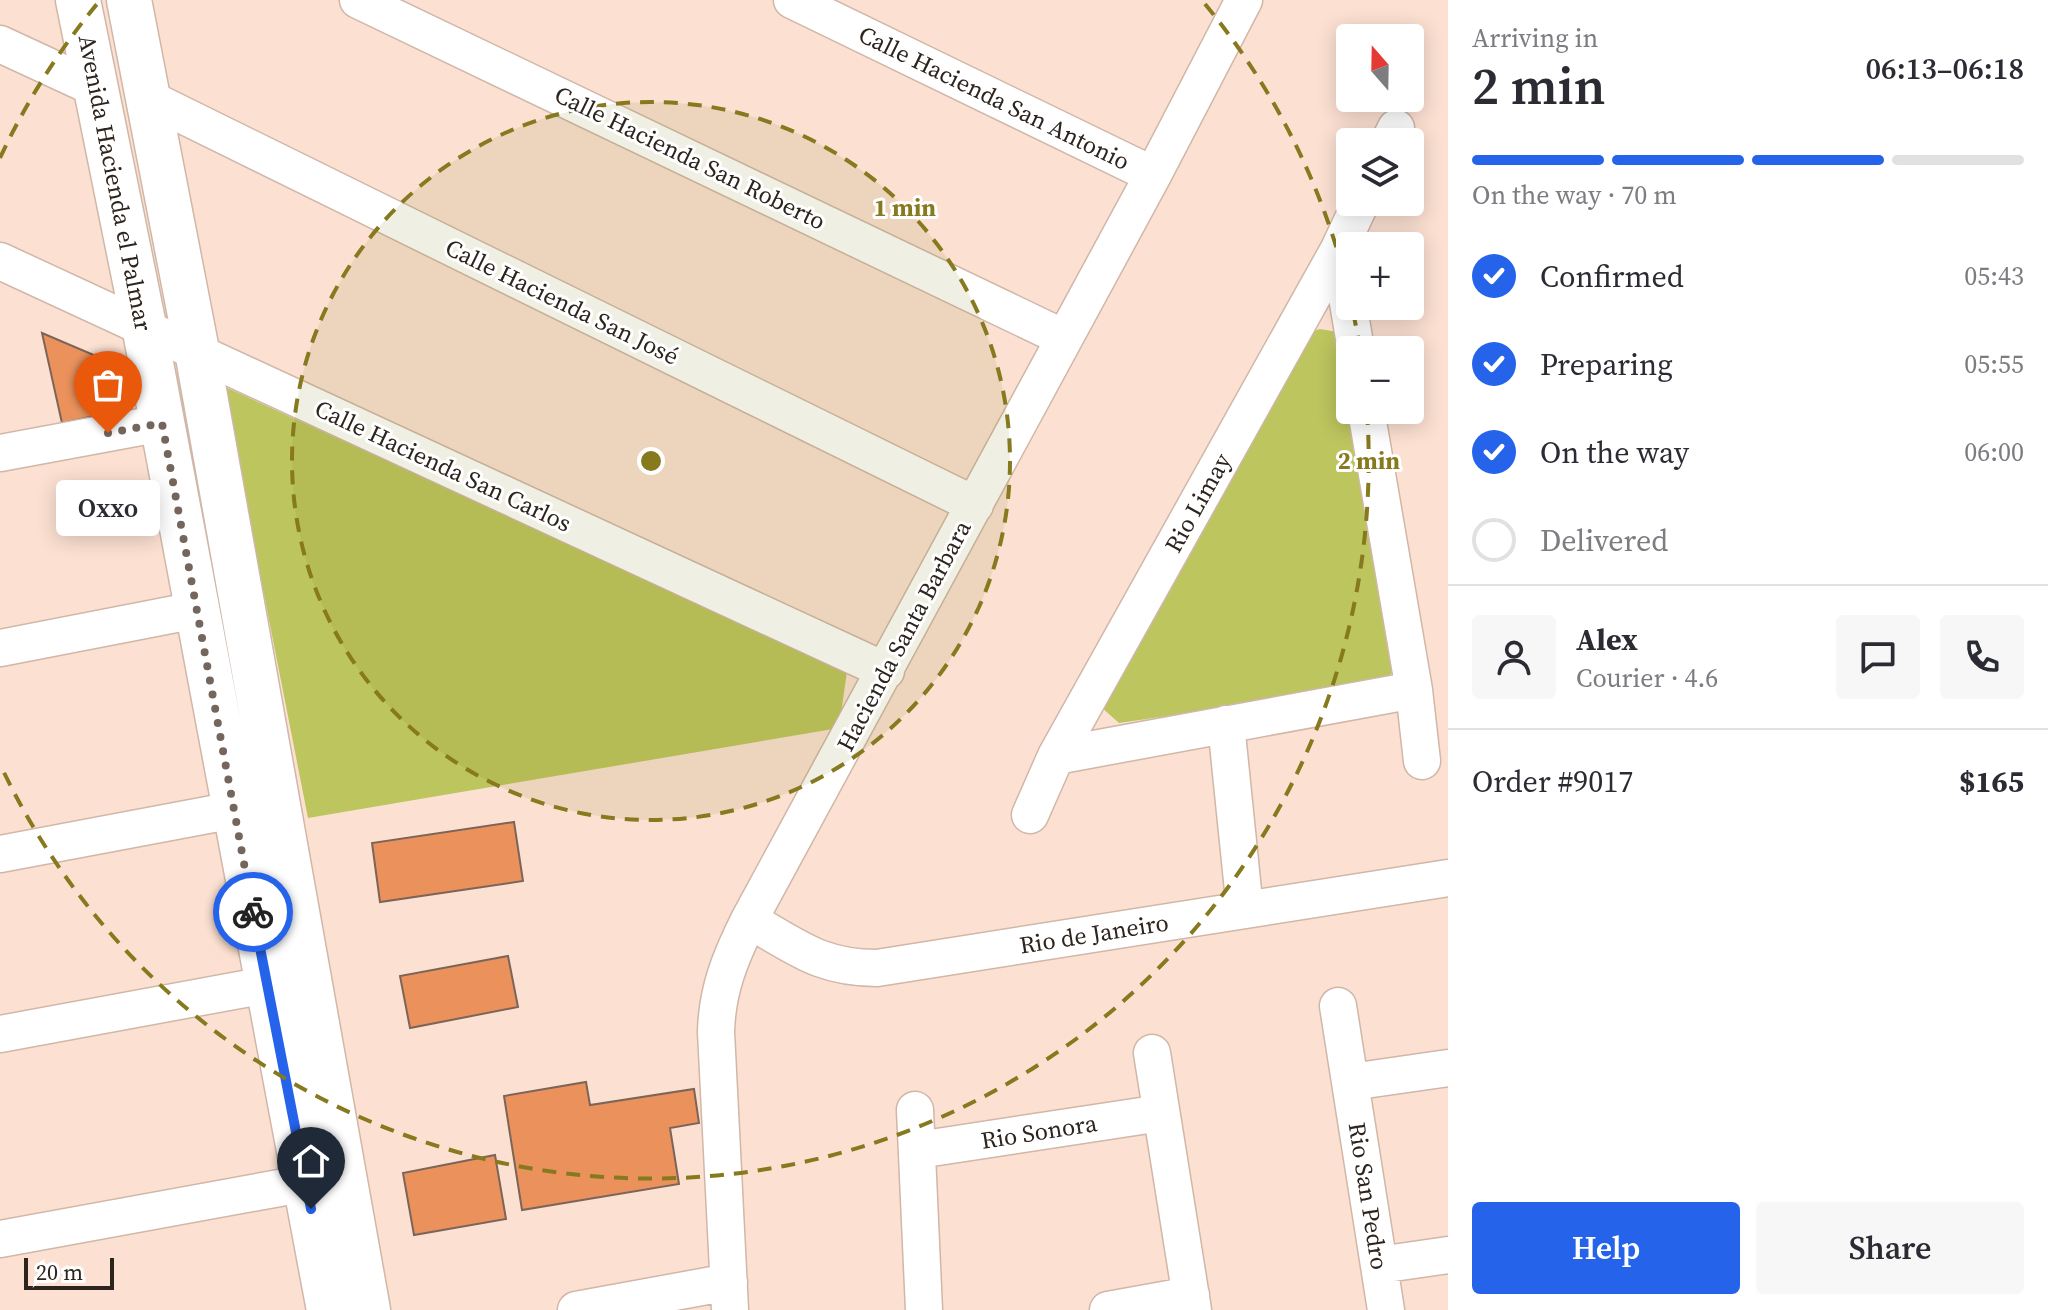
<!DOCTYPE html>
<html lang="en">
<head>
<meta charset="utf-8">
<style>
  body { margin:0; font-family:"Source Serif 4",serif; background:#f7f7f7; color:#2b2b33; height:100vh; display:flex; flex-direction:column; font-size:30px; white-space:nowrap }
  * { box-sizing:border-box; margin:0 }
  p { font-size:26px; color:#7c7c81 }
  .icon { flex:none; width:44px; height:44px; fill:none; stroke:currentColor; stroke-width:2; stroke-linecap:round; stroke-linejoin:round }
  .map { position:relative; flex:1; overflow:hidden }
  .panel { display:flex; flex-direction:column; background:#fff; width:600px }
  .panel>* { flex:none }
  .needle { width:52px; rotate:340deg }
  .buttons { position:absolute; left:1336px; top:24px; display:grid; gap:16px }
  .buttons a { display:grid; place-items:center; width:88px; height:88px; border-radius:8px; background:#fff; box-shadow:0 4px 20px #0003; font-size:40px }
  .scale { position:absolute; left:24px; bottom:20px; width:90px; box-sizing:border-box; padding-left:8px; border:4px solid #2d241e; border-top:0; font-size:22px; line-height:28px; white-space:nowrap; color:#2d241e; -webkit-text-stroke:6px #fff; paint-order:stroke }
  .pin { position:absolute; display:grid; place-items:center; width:68px; height:68px; color:#fff; margin:-82px -34px; border-radius:50% 50% 50% 0; rotate:-45deg; box-shadow:0 0 8px #0007 }
  .pin .icon { rotate:45deg }
  .courier { position:absolute; display:grid; place-items:center; width:80px; height:80px; margin:-40px; border:6px solid #2563eb; border-radius:50%; background:#fff; color:#222; box-shadow:0 2px 10px #0007 }
  .bubble { position:absolute; height:56px; border-radius:8px; background:#fff; box-shadow:0 4px 20px #0003; font-size:26px; font-weight:600; line-height:56px; text-align:center }
  .overview em { font-style:normal; font-weight:600 }
  .overview div { display:flex; flex-direction:column-reverse }
  .overview { display:flex; align-items:center; justify-content:space-between; height:136px; padding:0 24px }
  h1 { font-size:52px; font-weight:600; line-height:60px }
  .bar { display:grid; grid-template-columns:repeat(4,1fr); gap:12px 8px; align-content:center; height:96px; padding:0 24px }
  .bar i { height:10px; border-radius:6px; background:#e1e1e2 }
  .bar .selected { background:#2563eb }
  .bar p { grid-column:span 4 }
  .line { display:flex; align-items:center; gap:20px; padding:0 24px; border-top:2px solid #e1e1e2 }
  .line div { flex:1 }
  .round { display:grid; place-items:center; flex:none; width:84px; height:84px; border-radius:8px; background:#f7f7f7 }
  ol { padding:0 24px; list-style:none }
  li { display:flex; align-items:center; gap:24px; height:88px }
  li p { margin-inline-start:auto }
  li .icon { padding:8px; border-radius:50%; background:#2563eb; color:#fff; stroke-width:4 }
  li:last-child { color:#7c7c81 }
  li i { width:44px; height:44px; border:4px solid #e1e1e2; border-radius:50% }
  .cta { display:flex; gap:16px; margin-top:auto; padding:16px 24px }
  .cta a { flex:1; height:92px; border-radius:8px; background:#2563eb; color:#fff; font-size:32px; font-weight:600; line-height:92px; text-align:center }
  .cta a+a { background:#f7f7f7; color:#2b2b33 }
  main { display:flex; flex:1; min-height:0 }
  .map>svg:first-child { display:block }
  .green { fill:#bcc55e }
  .building { fill:#eb925c; stroke:#7c6558; stroke-width:2 }
  .lines { fill:none; stroke-linecap:round; stroke-linejoin:round }
  .street-casing { stroke:#d0b7a8; stroke-width:39 }
  .secondary-casing { stroke:#d0b7a8; stroke-width:47 }
  .street { stroke:#fff; stroke-width:36 }
  .secondary { stroke:#fff; stroke-width:44 }
  .done { stroke:#75665d; stroke-width:8; stroke-dasharray:0 14.4 }
  .route { stroke:#2563eb; stroke-width:10 }
  .ring { fill:none; stroke:#86791e; stroke-width:4; stroke-dasharray:14 10 }
  .labels { text-anchor:middle; stroke-width:6; stroke-linejoin:round; paint-order:stroke }
  .street-label { font-size:24px; fill:#2d241e; stroke:#fff }
  .centre { fill:#86791e; stroke:#fff; stroke-width:4 }
  .ring-label { font-size:24px; text-anchor:middle; font-weight:bold; fill:#86791e; stroke:#fff; stroke-width:6; stroke-linejoin:round; paint-order:stroke }
</style>
</head>
<body>
<main>
<div class="map">
<svg width="1448" height="1310" viewBox="0 0 1448 1310">
  <rect width="100%" height="100%" fill="#fce1d2"/>
  <path class="green" d="M1320,329l17,3c14,22 13,52 13,78l47,254 -12,20 -266,39 -18,-16 202,-373z
    M223,386l624,285 -8,57 -531,90z"/>
  <path class="building" d="M42,333l54,23 12,57 -46,10z
    M514,822l9,59 -143,21 -8,-59z
    M508,956l10,51 -108,21 -10,-52z
    M586,1082l4,23 104,-16 5,34 -29,5 9,56 -157,26 -18,-114z
    M495,1155l11,64 -92,16 -11,-62z"/>
  <g class="lines">
    <defs>
      <path id="street" d="M358,0l706,338
        M792,0l361,175
        M0,44l95,44
        M150,99l825,406
        M1389,142l7,-14
        M1339,249l17,101
        M0,261l886,410
        M1366,410l48,280 8,71
        M0,453l162,-30
        M0,648l196,-38
        M1226,724l19,186
        M1056,756l358,-66
        M1030,815l26,-59 283,-507 22,-47
        M0,854l234,-44
        M749,920c48,27 71,48 128,48l571,-90
        M1338,1006l48,304
        M0,1034l266,-49
        M1152,1053l41,257
        M1351,1082l97,-14
        M915,1110l9,200
        M918,1150l243,-37
        M0,1239l307,-56
        M1379,1265l69,-10
        M576,1310l153,-28
        M730,1310l-14,-278c1,-42 14,-74 33,-112l404,-745 91,-175
        M1108,1310l83,-15"/>
      <path id="secondary" d="M78,0l66,326 185,984
        M129,0l68,351 171,959"/>
    </defs>
    <use href="#street" class="street-casing"/>
    <use href="#secondary" class="secondary-casing"/>
    <use href="#street" class="street"/>
    <use href="#secondary" class="secondary"/>
  </g>
  <g class="lines">
    <path class="done" d="M108,433l54,-10 91,489"/>
    <path class="route" d="M253,912l58,297"/>
  </g>
  <circle cx="651" cy="461" r="359" fill="#86791e" fill-opacity=".12"/>
  <g class="ring">
    <circle cx="651" cy="461" r="359"/>
    <path d="M0 158A718 718 0 0 1 97 4M1205 4A718 718 0 0 1 1349 293M1353 312A718 718 0 0 1 1360 349M1367 411A718 718 0 0 1 0 764"/>
  </g>
  <g class="labels">
    <g class="street-label">
      <text transform="translate(994 98) rotate(26)" y="8">Calle Hacienda San Antonio</text>
      <text transform="translate(690 158) rotate(26)" y="8">Calle Hacienda San Roberto</text>
      <text transform="translate(115 183) rotate(79)" y="8">Avenida Hacienda el Palmar</text>
      <text transform="translate(562 302) rotate(26)" y="8">Calle Hacienda San José</text>
      <text transform="translate(443 466) rotate(25)" y="8">Calle Hacienda San Carlos</text>
      <text transform="translate(1198 503) rotate(-61)" y="8">Rio Limay</text>
      <text transform="translate(904 636) rotate(-62)" y="8">Hacienda Santa Barbara</text>
      <text transform="translate(1094 934) rotate(-9)" y="8">Rio de Janeiro</text>
      <text transform="translate(1039 1132) rotate(-9)" y="8">Rio Sonora</text>
      <text transform="translate(1368 1196) rotate(81)" y="8">Rio San Pedro</text>
    </g>
  </g>
  <circle cx="651" cy="461" r="12" class="centre"/>
  <g class="ring-label">
    <text x="905" y="216">1 min</text>
    <text x="1369" y="469">2 min</text>
  </g>
</svg>
<div class="buttons">
<a><svg class="needle" viewBox="-14 -14 28 28"><path d="M0-13l5 13h-10z" fill="#e53935"/><path d="M0 13l5-13h-10z" fill="#7c7c81"/></svg></a>
<a><svg class="icon" aria-label="layers" viewBox="0 0 24 24"><path d="M12 4l9 5-9 5-9-5zM3 14l9 5 9-5"/></svg></a>
<a>+</a>
<a>−</a>
</div>
<div class="scale">20 m</div>
<div class="pin" style="left:108px;top:433px;background:#ea580c"><svg class="icon" aria-label="bag" viewBox="0 0 24 24"><path d="M5 8h14l-1 12H6zM9 8a3 3 0 0 1 6 0"/></svg></div>
<div class="pin" style="left:311px;top:1209px;background:#1f2937"><svg class="icon" aria-label="home" viewBox="0 0 24 24"><path d="M3 11l9-7 9 7M6 9v11h12V9"/></svg></div>
<div class="courier" style="left:253px;top:912px"><svg class="icon" aria-label="bike" viewBox="0 0 24 24"><circle cx="6" cy="16" r="4"/><circle cx="18" cy="16" r="4"/><path d="M6 16l4-8h5l3 8M10 8l3 8H6M13 5h3"/></svg></div>
<div class="bubble" style="left:56px;top:480px;width:104px">Oxxo</div>
</div>
<section class="panel">
<div class="overview"><div><h1>2 min</h1><p>Arriving in</p></div><em>06:13–06:18</em></div>
<div class="bar"><i class="selected"></i><i class="selected"></i><i class="selected"></i><i></i><p>On the way · 70 m</p></div>
<ol>
<li><svg class="icon" aria-label="check" viewBox="0 0 24 24"><path d="M5 12l5 5 9-10"/></svg>Confirmed<p>05:43</p></li>
<li><svg class="icon" aria-label="check" viewBox="0 0 24 24"><path d="M5 12l5 5 9-10"/></svg>Preparing<p>05:55</p></li>
<li><svg class="icon" aria-label="check" viewBox="0 0 24 24"><path d="M5 12l5 5 9-10"/></svg>On the way<p>06:00</p></li>
<li><i></i>Delivered</li>
</ol>
<div class="line" style="height:144px"><a class="round"><svg class="icon" aria-label="person" viewBox="0 0 24 24"><circle cx="12" cy="8" r="4"/><path d="M4 21q1-7 8-7t8 7"/></svg></a><div><b>Alex</b><p>Courier · 4.6</p></div><a class="round"><svg class="icon" aria-label="chat" viewBox="0 0 24 24"><path d="M4 5h16v11H9l-5 4z"/></svg></a><a class="round"><svg class="icon" aria-label="phone" viewBox="0 0 24 24"><path d="M5 4h4l2 5-3 2q2 4 5 5l2-3 5 2v4C11 20 4 13 5 4z"/></svg></a></div>
<div class="line" style="height:104px"><div>Order #9017</div><b>$165</b></div>
<div class="cta"><a>Help</a><a>Share</a></div>
</section>
</main>
</body>
</html>
